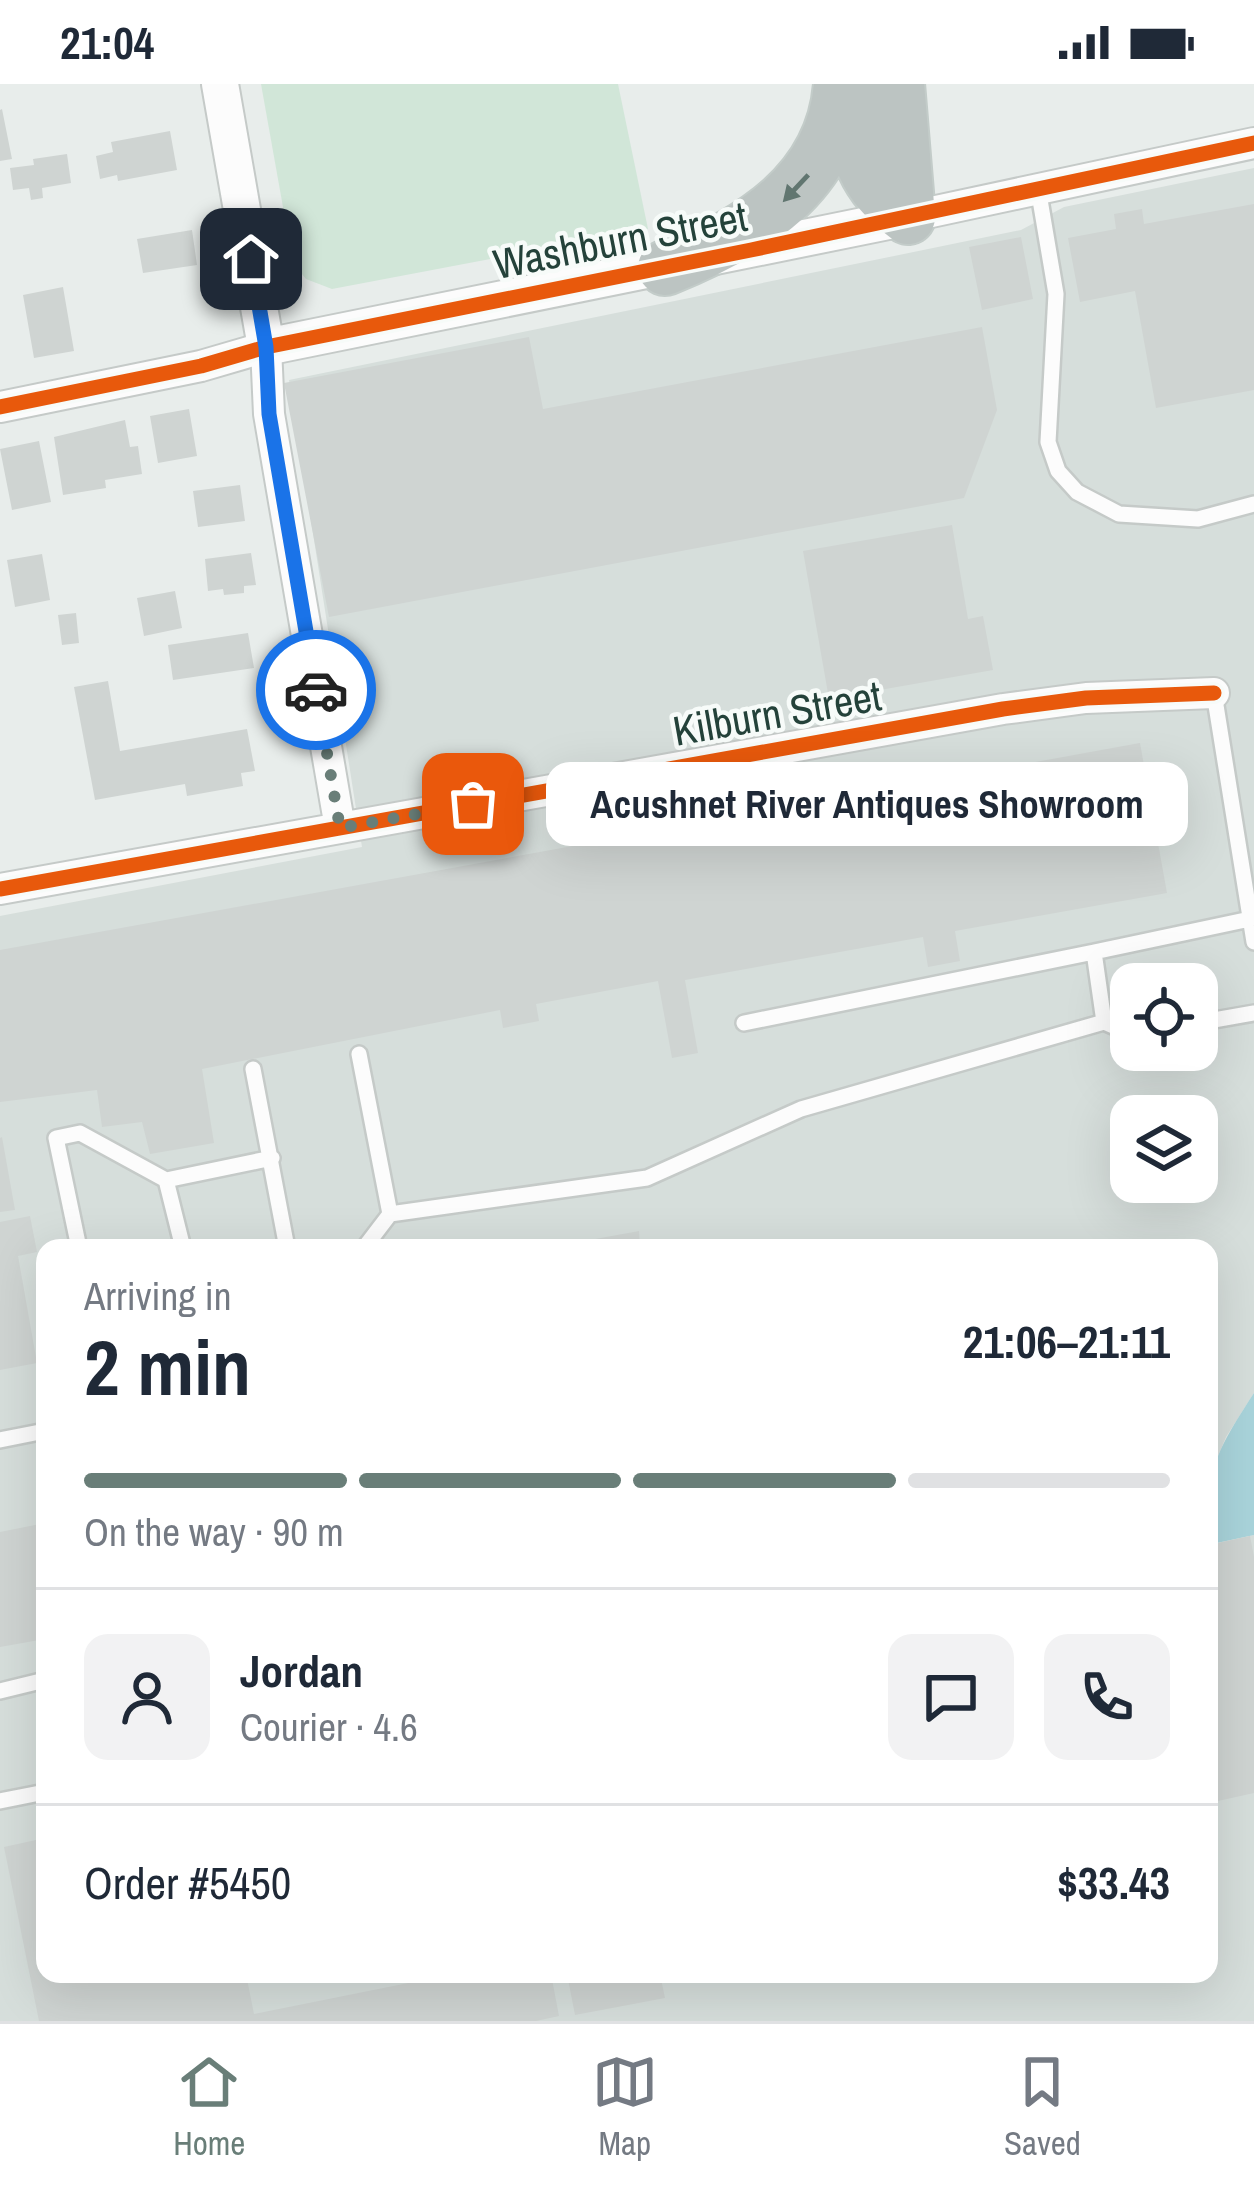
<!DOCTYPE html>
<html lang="en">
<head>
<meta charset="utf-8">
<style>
  body { margin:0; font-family:"Archivo Narrow",sans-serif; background:#f2f2f3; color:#1f2937; height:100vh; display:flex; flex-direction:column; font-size:45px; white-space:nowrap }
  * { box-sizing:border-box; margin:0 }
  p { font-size:39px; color:#747a83 }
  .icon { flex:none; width:66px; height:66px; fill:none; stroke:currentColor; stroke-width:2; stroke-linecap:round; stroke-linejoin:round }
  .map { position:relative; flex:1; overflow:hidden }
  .sheet { position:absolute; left:36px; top:1155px; width:1182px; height:744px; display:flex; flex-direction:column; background:#fff; border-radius:24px; box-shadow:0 12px 48px #0002 }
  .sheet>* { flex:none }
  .controls { position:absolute; left:1110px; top:879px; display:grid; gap:24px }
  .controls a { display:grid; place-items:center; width:108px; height:108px; border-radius:24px; background:#fff; box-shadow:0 12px 48px #0002; font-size:60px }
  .pin { position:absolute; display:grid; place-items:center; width:102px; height:102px; color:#fff; margin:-51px; border-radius:24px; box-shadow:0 6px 18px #0006 }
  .courier { position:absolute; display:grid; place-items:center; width:120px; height:120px; margin:-60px; border:9px solid #1a73e8; border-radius:50%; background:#fff; color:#222; box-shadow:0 3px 15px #0007 }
  .bubble { position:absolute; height:84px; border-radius:24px; background:#fff; box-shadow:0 12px 48px #0002; font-size:39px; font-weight:800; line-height:84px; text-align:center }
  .head em { font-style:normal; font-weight:800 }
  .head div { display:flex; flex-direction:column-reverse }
  .head { display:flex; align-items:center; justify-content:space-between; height:204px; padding:0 48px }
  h1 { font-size:78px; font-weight:800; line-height:90px }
  .bar { display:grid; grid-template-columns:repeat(4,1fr); gap:18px 12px; align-content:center; height:144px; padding:0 48px }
  .bar i { height:15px; border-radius:9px; background:#e0e1e3 }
  .bar .current { background:#697e78 }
  .bar p { grid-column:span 4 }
  .line { display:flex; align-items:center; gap:30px; padding:0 48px; border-top:3px solid #e0e1e3 }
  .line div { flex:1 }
  .round { display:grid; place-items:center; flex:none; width:126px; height:126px; border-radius:24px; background:#f2f2f3 }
  .status { display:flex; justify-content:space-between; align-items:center; height:84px; padding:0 60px; background:#fff; direction:ltr }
  .status svg { height:33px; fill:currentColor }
  .tabs { display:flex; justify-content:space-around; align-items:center; height:168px; border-top:3px solid #e0e1e3; background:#fff; font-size:33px; color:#747a83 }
  .tabs a { display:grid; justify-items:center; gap:6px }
  .tabs .current { color:#697e78 }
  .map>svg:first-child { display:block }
  .built { fill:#d6dedb; fill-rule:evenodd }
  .green { fill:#d1e6d8 }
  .water { fill:#a9d4db }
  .building { fill:#cfd4d2 }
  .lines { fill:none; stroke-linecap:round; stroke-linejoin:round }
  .service-casing { stroke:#c5cac8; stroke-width:20 }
  .minor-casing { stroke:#c5cac8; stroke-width:34 }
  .tertiary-casing { stroke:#c5cac8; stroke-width:40 }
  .motorway-casing { stroke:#c3ccc9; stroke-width:58 }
  .service { stroke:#fcfcfc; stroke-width:15 }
  .minor { stroke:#fcfcfc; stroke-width:30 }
  .tertiary { stroke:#fcfcfc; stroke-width:36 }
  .motorway { stroke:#bcc4c2; stroke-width:54 }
  .cycleway-casing { stroke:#f7fbf9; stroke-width:22 }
  .cycleway { stroke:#e8590c; stroke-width:15 }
  .oneway { fill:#617670 }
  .done { stroke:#697e78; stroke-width:12; stroke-dasharray:0 21.6 }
  .route { stroke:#1a73e8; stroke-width:15 }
  .labels { text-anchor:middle; stroke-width:9; stroke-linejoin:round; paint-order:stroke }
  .street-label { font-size:42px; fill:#24423a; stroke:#f7fbf9 }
</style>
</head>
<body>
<div class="status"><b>21:04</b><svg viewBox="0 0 49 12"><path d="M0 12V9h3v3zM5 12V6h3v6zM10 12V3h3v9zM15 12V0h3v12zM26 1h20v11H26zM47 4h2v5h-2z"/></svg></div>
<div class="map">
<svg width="1254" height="1937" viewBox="0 0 1254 1937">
  <rect width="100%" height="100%" fill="#e8edeb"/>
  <path class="built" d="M1254,84v1225l-28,44 -17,40v-229h-1164v726h1164v-446l4,16 41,-9v486h-1254v-1105l362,-69 -73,-467 732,-150 43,-23zM1131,900h66v66h-66zM1131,1032h66v66h-66z"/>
  <path class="green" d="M261,0h357l30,145 -316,60 -26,-10 -13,-16z"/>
  <path class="water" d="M1254,1309v142l-42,9c-13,-66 7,-97 42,-151z"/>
  <path class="building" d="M2,25l10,50 -12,2v-51z
    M170,47l7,39 -59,11 -1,-6 -17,4 -4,-23 17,-4 -2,-10z
    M67,70l4,29 -29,5 1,10 -12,2 -2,-12 -16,2 -3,-22 24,-3 -1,-6z
    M1254,120v186l-98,18 -21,-117 -55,11 -12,-64 48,-9 -2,-15 28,-5 2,15z
    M192,146l5,35 -54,8 -6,-34z
    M1021,153l12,62 -51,11 -13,-63z
    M63,203l11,64 -40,7 -11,-63z
    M982,243l15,83 -33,88 -635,119 -45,-234 245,-46 14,72z
    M189,325l8,47 -39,7 -8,-47z
    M125,336l5,27 8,-1 4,28 -37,6 1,8 -43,7 -9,-58z
    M39,357l12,61 -39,8 -12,-61z
    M240,401l5,36 -47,6 -5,-36z
    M952,441l16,94 15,-3 10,54 -164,29 -26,-148z
    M251,469l5,32 -12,1v7l-20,2 -1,-6 -15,2 -3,-32z
    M42,470l8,46 -35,7 -8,-47z
    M175,507l7,37 -38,8 -7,-38z
    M76,529l3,30 -17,2 -4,-30z
    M248,549l6,35 -81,12 -5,-35z
    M108,597l12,70 127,-22 8,42 -14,2 2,13 -56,10 -2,-12 -90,16 -21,-113z
    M1140,659l27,150 -212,38 5,30 -32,6 -5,-30 -238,43 13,73 -26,5 -14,-77 -122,23 3,17 -36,7 -3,-18 -298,59 12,74 -64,11 -8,-32 -40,5 -5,-37 -97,12v-152z
    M2,1053l13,73 -15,2v-74z
    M30,1132l7,36 -19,4 19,107 -37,7v-148z
    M639,1147l1,17h-83v-2z
    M45,1439v116l-45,8v-115z
    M1250,1452l4,21v236l-45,10v-258z
    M45,1754v136h201l8,40 199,-40h98l8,42 -23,5h-497l-35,-174z
    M567,1890h93l5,24 -90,17z"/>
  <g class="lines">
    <defs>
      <path id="service" d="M1038,104l18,106 -8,148 10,29 19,21 42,22 79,5 56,-15
        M1214,609l40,249
        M1104,938l27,12
        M744,939l350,-71
        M1197,939l57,-10
        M359,970l31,160 -26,34
        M253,985l34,179
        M166,1096l17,68
        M390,1130l257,-36 154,-69 303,-87 -10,-70 156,-33
        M79,1164l-23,-110 24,-5 86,47 106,-22
        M0,1356l45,-9
        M0,1607l45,-11
        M0,1717l45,-9"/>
      <path id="minor" d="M908,133l346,-74
        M0,323l201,-41 65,-19 3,67 71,414
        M0,805l1003,-180 83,-11 128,-5"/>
      <path id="tertiary" d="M220,0l46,263 642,-130"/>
      <path id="motorway" d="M897,0l11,133
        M846,6c10,56 12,91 62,127
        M665,184c85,-34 169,-84 176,-184"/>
    </defs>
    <use href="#service" class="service-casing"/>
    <use href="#minor" class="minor-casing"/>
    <use href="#tertiary" class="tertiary-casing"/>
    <use href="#motorway" class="motorway-casing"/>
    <use href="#service" class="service"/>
    <use href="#minor" class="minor"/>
    <use href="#tertiary" class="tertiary"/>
    <use href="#motorway" class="motorway"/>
    <defs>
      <path id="cycleway" d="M0,323l201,-41 65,-19 485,-97 503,-107
        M0,805l1003,-180 83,-11 128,-5"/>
    </defs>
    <use href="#cycleway" class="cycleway-casing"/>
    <use href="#cycleway" class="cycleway"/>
  </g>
  <defs><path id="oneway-solid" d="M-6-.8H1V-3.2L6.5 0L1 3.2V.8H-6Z" transform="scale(3)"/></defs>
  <use class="oneway" href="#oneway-solid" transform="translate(796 104) rotate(133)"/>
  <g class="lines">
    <path class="done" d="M316,606l24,138 133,-24"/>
    <path class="route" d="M251,175l15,88 3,67 47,276"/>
  </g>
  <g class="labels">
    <g class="street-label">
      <text transform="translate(620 156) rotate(-11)" y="15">Washburn Street</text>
      <text transform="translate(777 629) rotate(-10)" y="15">Kilburn Street</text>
    </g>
  </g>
</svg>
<div class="controls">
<a><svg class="icon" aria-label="locate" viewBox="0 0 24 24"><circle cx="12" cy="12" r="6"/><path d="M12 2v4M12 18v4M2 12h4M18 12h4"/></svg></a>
<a><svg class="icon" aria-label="layers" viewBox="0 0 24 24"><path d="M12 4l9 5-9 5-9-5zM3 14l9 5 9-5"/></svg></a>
</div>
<div class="pin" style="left:473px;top:720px;background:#ea580c"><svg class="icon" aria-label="bag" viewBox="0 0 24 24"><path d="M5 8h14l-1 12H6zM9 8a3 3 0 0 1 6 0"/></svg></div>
<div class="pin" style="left:251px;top:175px;background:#1f2937"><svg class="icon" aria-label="home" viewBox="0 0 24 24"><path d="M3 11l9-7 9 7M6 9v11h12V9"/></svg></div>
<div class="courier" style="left:316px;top:606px"><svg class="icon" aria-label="car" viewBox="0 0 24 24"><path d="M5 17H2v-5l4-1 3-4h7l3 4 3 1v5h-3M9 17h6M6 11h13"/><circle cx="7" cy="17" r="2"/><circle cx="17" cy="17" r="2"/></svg></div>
<div class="bubble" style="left:546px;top:678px;width:642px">Acushnet River Antiques Showroom</div>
<section class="sheet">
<div class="head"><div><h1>2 min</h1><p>Arriving in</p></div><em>21:06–21:11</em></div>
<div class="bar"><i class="current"></i><i class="current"></i><i class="current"></i><i></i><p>On the way · 90 m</p></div>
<div class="line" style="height:216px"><a class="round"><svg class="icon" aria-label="person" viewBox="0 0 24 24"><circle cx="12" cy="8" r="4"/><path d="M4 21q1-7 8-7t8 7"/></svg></a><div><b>Jordan</b><p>Courier · 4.6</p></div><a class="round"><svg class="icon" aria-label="chat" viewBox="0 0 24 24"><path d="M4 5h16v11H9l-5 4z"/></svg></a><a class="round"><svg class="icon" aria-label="phone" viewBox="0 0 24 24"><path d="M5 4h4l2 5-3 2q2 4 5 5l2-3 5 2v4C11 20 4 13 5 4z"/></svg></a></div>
<div class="line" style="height:156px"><div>Order #5450</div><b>$33.43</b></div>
</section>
</div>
<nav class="tabs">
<a class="current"><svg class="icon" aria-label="home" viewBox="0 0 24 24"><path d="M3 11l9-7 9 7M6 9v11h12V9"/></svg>Home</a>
<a><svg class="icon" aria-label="map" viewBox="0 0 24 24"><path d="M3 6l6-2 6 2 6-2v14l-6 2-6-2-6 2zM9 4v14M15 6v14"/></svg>Map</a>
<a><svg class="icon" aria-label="saved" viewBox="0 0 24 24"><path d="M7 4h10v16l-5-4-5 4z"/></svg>Saved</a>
</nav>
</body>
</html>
